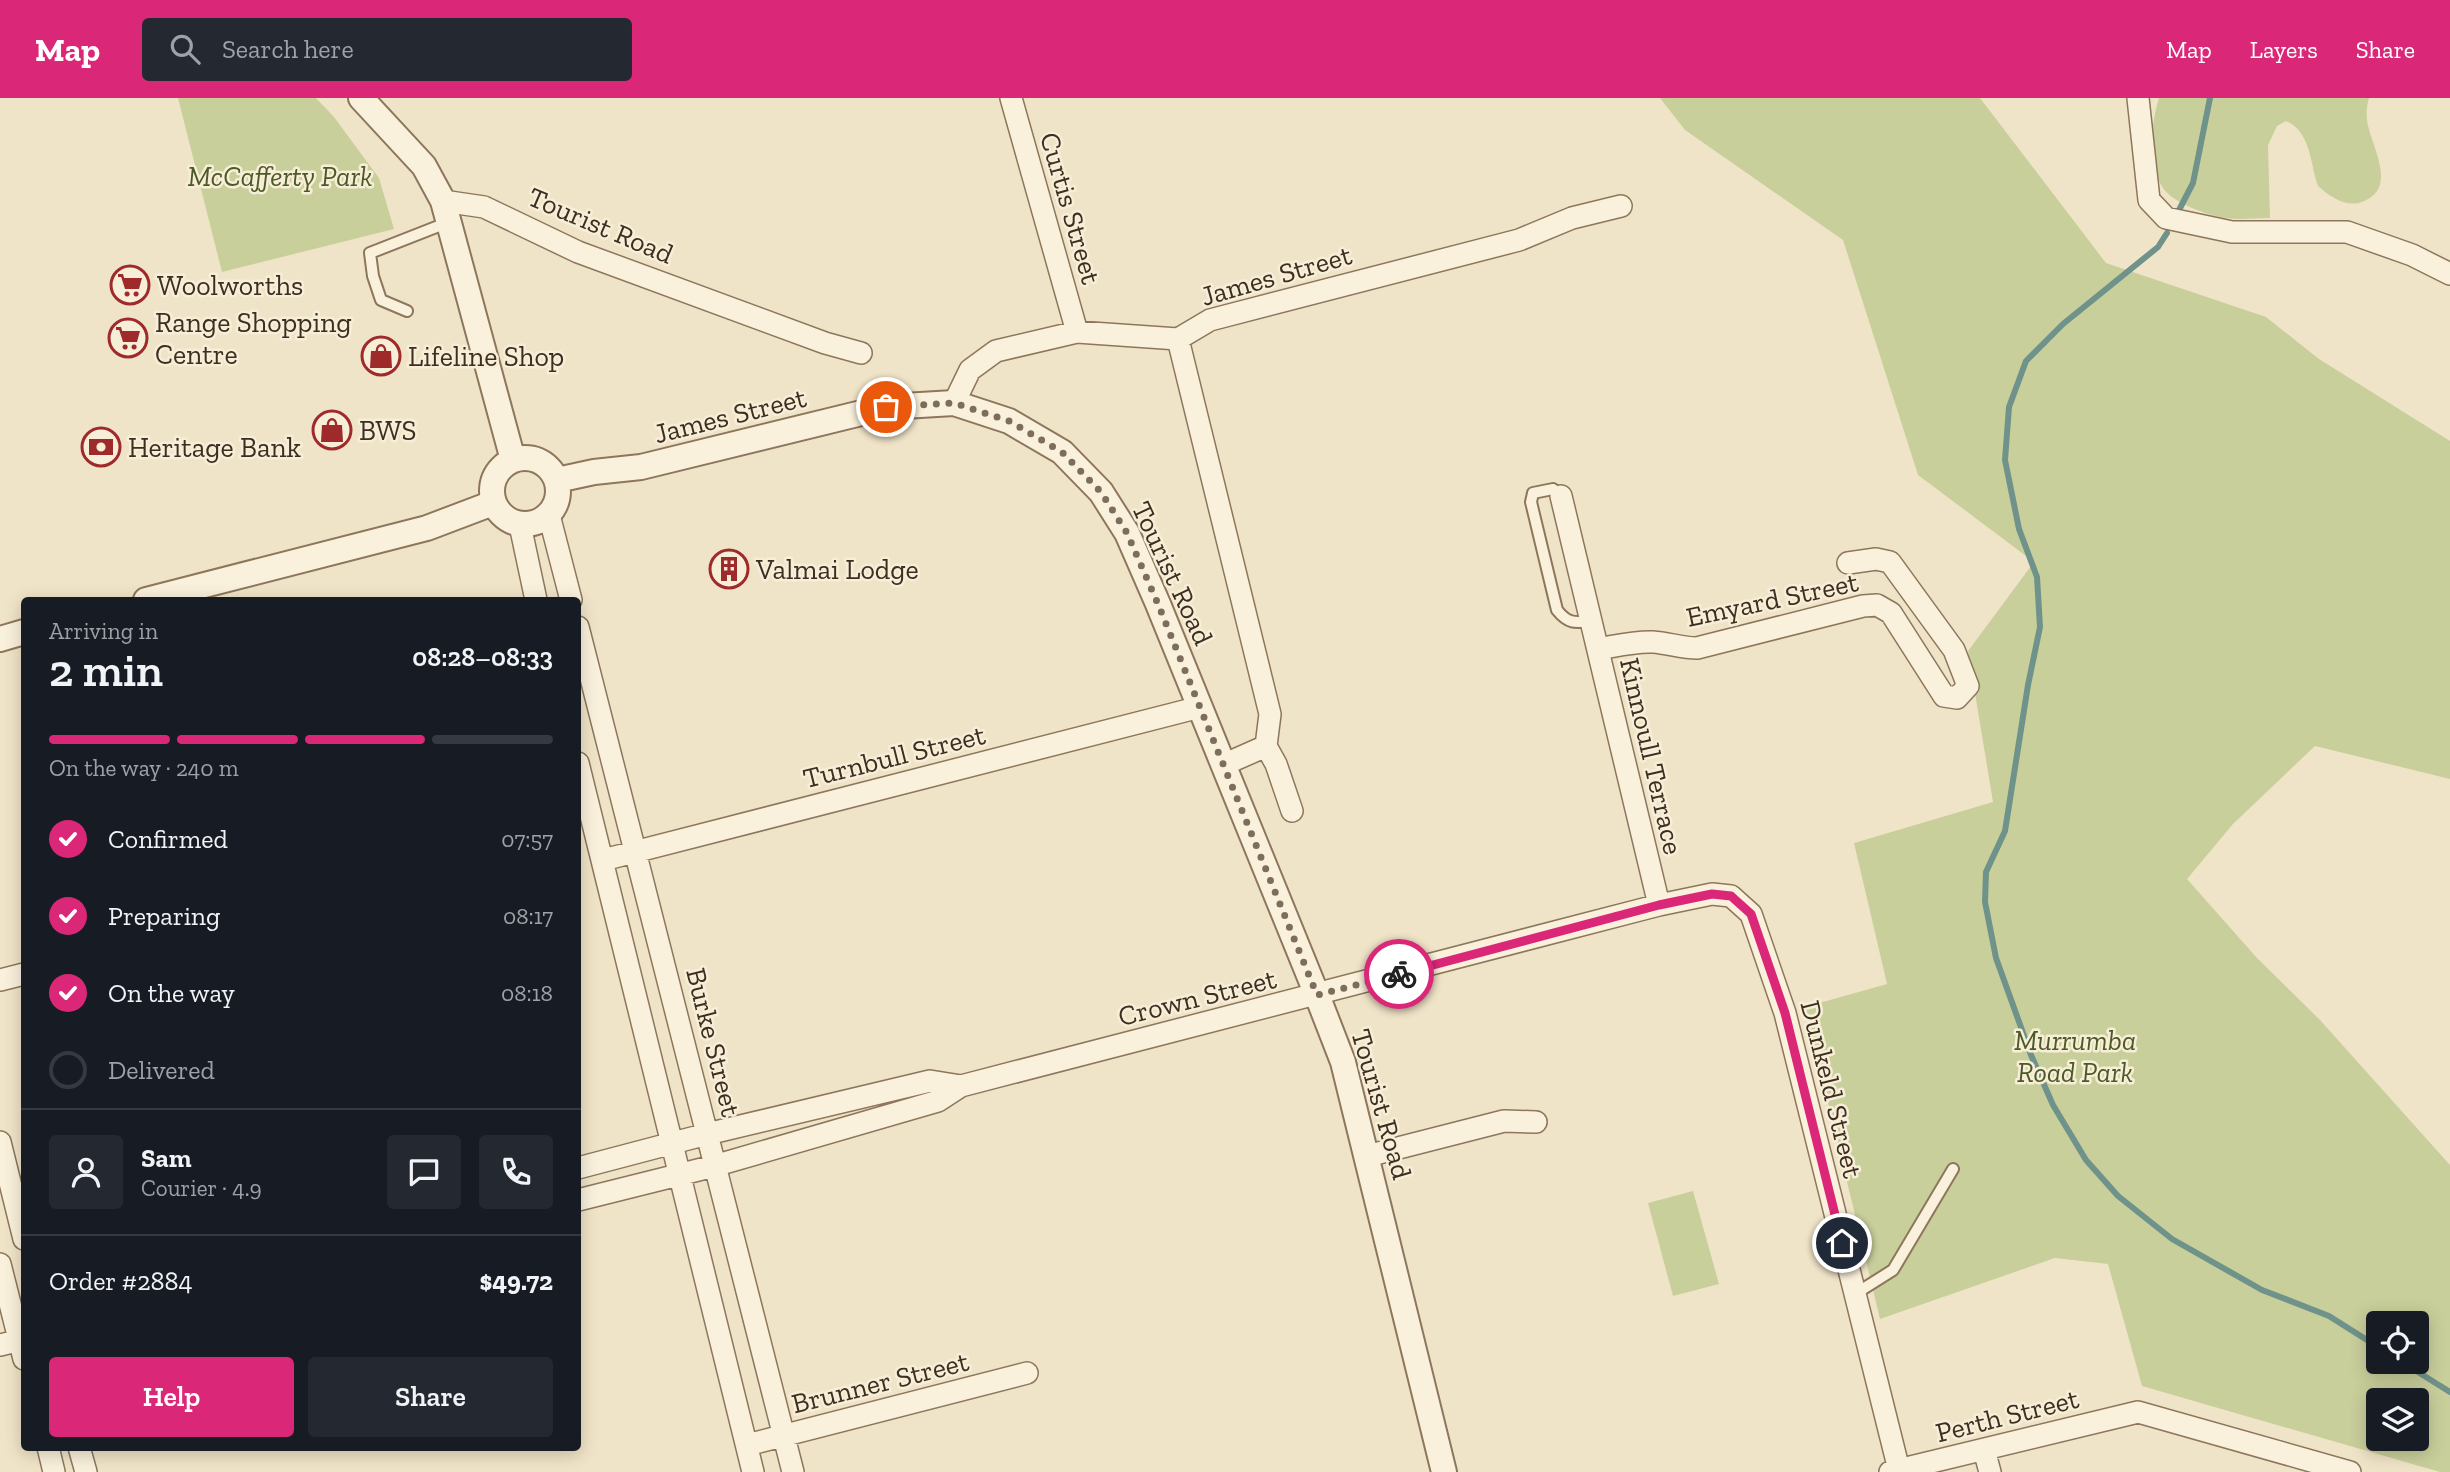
<!DOCTYPE html>
<html lang="en">
<head>
<meta charset="utf-8">
<style>
  body { margin:0; font-family:"Zilla Slab",serif; background:#242831; color:#f1f3f6; height:100vh; display:flex; flex-direction:column; font-size:26px; white-space:nowrap }
  * { box-sizing:border-box; margin:0 }
  p { font-size:23px; color:#9ea1a6 }
  .icon { flex:none; width:38px; height:38px; fill:none; stroke:currentColor; stroke-width:2; stroke-linecap:round; stroke-linejoin:round }
  .map { position:relative; flex:1; overflow:hidden }
  .drawer { position:absolute; left:21px; top:499px; width:560px; height:854px; display:flex; flex-direction:column; background:#171b24; border-radius:7px; box-shadow:0 4px 18px #0003 }
  .drawer>* { flex:none }
  .fabs { position:absolute; left:2366px; top:1213px; display:grid; gap:14px }
  .fabs a { display:grid; place-items:center; width:63px; height:63px; border-radius:7px; background:#171b24; box-shadow:0 4px 18px #0003; font-size:35px }
  .pin { position:absolute; display:grid; place-items:center; width:60px; height:60px; color:#fff; margin:-30px; border:4px solid #fff; border-radius:50%; box-shadow:0 2px 7px #0007 }
  .courier { position:absolute; display:grid; place-items:center; width:70px; height:70px; margin:-35px; border:5px solid #db2777; border-radius:50%; background:#fff; color:#222; box-shadow:0 2px 9px #0007 }
  .summary em { font-style:normal; font-weight:600 }
  .summary div { display:flex; flex-direction:column-reverse }
  .summary { display:flex; align-items:center; justify-content:space-between; height:119px; padding:0 28px }
  h1 { font-size:46px; font-weight:600; line-height:52px }
  .bar { display:grid; grid-template-columns:repeat(4,1fr); gap:10px 7px; align-content:center; height:84px; padding:0 28px }
  .bar i { height:9px; border-radius:5px; background:#363941 }
  .bar .current { background:#db2777 }
  .bar p { grid-column:span 4 }
  .line { display:flex; align-items:center; gap:18px; padding:0 28px; border-top:2px solid #363941 }
  .line div { flex:1 }
  .round { display:grid; place-items:center; flex:none; width:74px; height:74px; border-radius:7px; background:#242831 }
  ol { padding:0 28px; list-style:none }
  li { display:flex; align-items:center; gap:21px; height:77px }
  li p { margin-inline-start:auto }
  li .icon { padding:7px; border-radius:50%; background:#db2777; color:#fff; stroke-width:4 }
  li:last-child { color:#9ea1a6 }
  li i { width:38px; height:38px; border:4px solid #363941; border-radius:50% }
  .action { display:flex; gap:14px; margin-top:auto; padding:14px 28px }
  .action a { flex:1; height:80px; border-radius:7px; background:#db2777; color:#fff; font-size:28px; font-weight:600; line-height:80px; text-align:center }
  .action a+a { background:#242831; color:#f1f3f6 }
  header { display:flex; align-items:center; gap:42px; box-sizing:border-box; height:98px; padding:0 35px; background:#db2777; color:#fff }
  header strong { font-size:33px }
  nav { display:flex; gap:38px; margin-inline-start:auto; font-size:24px }
  .search { width:490px; height:63px; background:#242831; display:flex; align-items:center; gap:18px; box-sizing:border-box; padding:0 24px; border-radius:7px; color:#9ea1a6; font-size:26px }
  .map>svg:first-child { display:block }
  .green { fill:#c9cf9b; fill-rule:evenodd }
  .lines { fill:none; stroke-linecap:round; stroke-linejoin:round }
  .stream { stroke:#6f938a; stroke-width:6 }
  .service-casing { stroke:#8d765c; stroke-width:14 }
  .minor-casing { stroke:#8d765c; stroke-width:24 }
  .tertiary-casing { stroke:#8d765c; stroke-width:28 }
  .service { stroke:#faf1dc; stroke-width:10 }
  .minor { stroke:#faf1dc; stroke-width:21 }
  .tertiary { stroke:#faf1dc; stroke-width:24 }
  .done { stroke:#7c6e5b; stroke-width:7; stroke-dasharray:0 12.6 }
  .route { stroke:#db2777; stroke-width:9 }
  .labels { text-anchor:middle; stroke-width:5; stroke-linejoin:round; paint-order:stroke }
  .park-label { font-size:28px; font-style:italic; fill:#4d5a26; stroke:#f7eed8 }
  .street-label { font-size:28px; fill:#3d2e20; stroke:#f7eed8 }
  .poi-label { font-size:28px; fill:#3d2e20; stroke:#f7eed8; text-anchor:start }
</style>
</head>
<body>
<header>
<strong>Map</strong>
<div class="search"><svg class="icon" aria-label="search" viewBox="0 0 24 24"><circle cx="10" cy="10" r="6"/><path d="M15 15l6 6"/></svg>Search here</div>
<nav><a>Map</a><a>Layers</a><a>Share</a></nav>
</header>
<div class="map">
<svg width="2450" height="1374" viewBox="0 0 2450 1374">
  <rect width="100%" height="100%" fill="#f0e4c8"/>
  <path class="green" d="M178,0h138l18,19 45,61 15,51 -172,43z
    M1660,0h320l126,165 160,54 53,42 131,82v338l-135,-33 -82,78 -46,55 70,79 63,62 130,145v307h-10l-298,-86 -34,-122 -53,-6 -175,61 -75,-312 82,-23 -33,-141 139,-41 -25,-151 66,-89 -116,-87 -75,-235 -158,-110zM2378,1225h39v39h-39zM2378,1302h39v38h-39z
    M2159,0h210c-2,7 -3,14 -2,22 3,25 33,68 -5,82 -16,6 -33,-6 -44,-16 -8,-23 -7,-54 -32,-65l-9,5 -9,19 2,73c-15,0 -30,2 -44,0 -17,-2 -53,-15 -63,-30 -17,-26 -12,-63 -4,-90z
    M1693,1093l26,93 -46,12 -25,-93z"/>
  <g class="lines">
    <path class="stream" d="M2178,114l15,-29 17,-85
      M2167,135l-9,14 -95,77 -37,37 -17,46 -4,53 14,69 18,48 3,50 -12,58 -23,146 -19,41 -1,30 11,56 35,97 22,50 33,55 32,36 54,43 90,51 67,26 49,31
      M2402,1264l48,30"/>
    <defs>
      <path id="service" d="M407,213l-26,-11 -8,-24 -3,-23 79,-31
        M1561,398l-8,-7 -20,4 -2,9 26,108c11,14 18,13 35,11
        M1855,1196l38,-24 60,-101"/>
      <path id="minor" d="M1011,0l66,234
        M2138,0l11,102 17,18 66,14h115l65,23 38,19
        M443,103l41,6 94,45 247,91 36,10
        M1178,241l92,375 -4,32 -43,19
        M954,305l16,-33 26,-19 81,-19 101,7 32,-19 309,-80 53,-22 49,-12
        M1561,398l98,409
        M549,417l22,85
        M520,427l16,75
        M578,529l215,845
        M1598,551c18,-3 37,-8 55,-7 15,1 29,6 44,6l166,-42 14,-1 14,8 53,83 13,2 11,-12 -14,-36 -64,-88 -14,-3 -28,4
        M1266,648l10,18 16,47
        M578,665l175,709
        M603,762l597,-153
        M0,882l24,-6
        M0,1044l24,97
        M1367,1058l137,-35 32,1
        M578,1070l129,-34 223,-53 31,5
        M578,1102l136,-34 224,-65 23,-15 698,-181 53,-11 19,2 20,18 34,99 114,457
        M0,1166l24,95
        M0,1247l24,-6
        M747,1347l280,-72
        M48,1349l6,25
        M79,1349l7,25
        M1984,1352l6,22
        M1890,1374l248,-60 212,60"/>
      <path id="tertiary" d="M361,0l63,68 19,35 70,259
        M492 393a33 33 0 1 1 66 0a33 33 0 1 1-66 0Z
        M557,382l37,-8 47,-5 245,-60 68,-4 55,18 53,31 39,40 26,41 31,71 159,391 26,67 101,410
        M146,502l281,-72 66,-25
        M0,541l24,-7"/>
    </defs>
    <use href="#service" class="service-casing"/>
    <use href="#minor" class="minor-casing"/>
    <use href="#tertiary" class="tertiary-casing"/>
    <use href="#service" class="service"/>
    <use href="#minor" class="minor"/>
    <use href="#tertiary" class="tertiary"/>
  </g>
  <g class="lines">
    <path class="done" d="M886,309l68,-4 55,18 53,31 39,40 26,41 31,71 159,391 82,-21"/>
    <path class="route" d="M1399,876l260,-69 53,-11 19,2 20,18 34,99 57,230"/>
  </g>
  <defs>
    <symbol id="supermarket-ring" viewBox="-11 -11 22 22"><circle r="9.5" fill="#f7eed8" stroke="#9e2a2b" stroke-width="1.5"/><path d="M-6-5.5h2.5l.6 2H6L4.5 2H-2.5L-4.4-4H-6ZM-1.5 3.2a1.3 1.3 0 1 0 .1 0ZM3 3.2a1.3 1.3 0 1 0 .1 0Z" fill="#9e2a2b"/></symbol>
    <symbol id="shop-ring" viewBox="-11 -11 22 22"><circle r="9.5" fill="#f7eed8" stroke="#9e2a2b" stroke-width="1.5"/><path d="M-5-2.5h2.3a2.7 3.5 0 0 1 5.4 0H5L5.5 6h-11ZM-1.5-2.5h3a1.5 2.3 0 0 0-3 0Z" fill="#9e2a2b"/></symbol>
    <symbol id="bank-ring" viewBox="-11 -11 22 22"><circle r="9.5" fill="#f7eed8" stroke="#9e2a2b" stroke-width="1.5"/><path d="M-6-4H6V4H-6ZM0-2.3a2.3 2.3 0 1 0 0 4.6a2.3 2.3 0 1 0 0-4.6Z" fill="#9e2a2b"/></symbol>
    <symbol id="building-ring" viewBox="-11 -11 22 22"><circle r="9.5" fill="#f7eed8" stroke="#9e2a2b" stroke-width="1.5"/><path d="M-4-6H4V6H1V3H-1V6H-4ZM-2.5-4.3h1.7v1.8h-1.7ZM.8-4.3h1.7v1.8H.8ZM-2.5-1h1.7V.8h-1.7ZM.8-1h1.7V.8H.8Z" fill="#9e2a2b"/></symbol>
  </defs>
  <g fill-rule="evenodd">
    <use href="#supermarket-ring" x="108" y="165" width="44" height="44"/>
    <use href="#supermarket-ring" x="106" y="218" width="44" height="44"/>
    <use href="#shop-ring" x="359" y="236" width="44" height="44"/>
    <use href="#shop-ring" x="310" y="310" width="44" height="44"/>
    <use href="#bank-ring" x="79" y="327" width="44" height="44"/>
    <use href="#building-ring" x="707" y="449" width="44" height="44"/>
  </g>
  <g class="labels">
    <g class="park-label">
      <text x="280" y="88">McCafferty Park</text>
      <text x="2075" y="952">Murrumba<tspan x="2075" dy="32">Road Park</tspan></text>
    </g>
    <g class="street-label">
      <text transform="translate(1071 110) rotate(74)" y="10">Curtis Street</text>
      <text transform="translate(601 127) rotate(23)" y="10">Tourist Road</text>
      <text transform="translate(1276 177) rotate(-16)" y="10">James Street</text>
      <text transform="translate(730 317) rotate(-14)" y="10">James Street</text>
      <text transform="translate(1173 475) rotate(65)" y="10">Tourist Road</text>
      <text transform="translate(1772 501) rotate(-12)" y="10">Emyard Street</text>
      <text transform="translate(894 658) rotate(-14)" y="10">Turnbull Street</text>
      <text transform="translate(1652 658) rotate(77)" y="10">Kinnoull Terrace</text>
      <text transform="translate(1197 899) rotate(-14)" y="10">Crown Street</text>
      <text transform="translate(714 944) rotate(76)" y="10">Burke Street</text>
      <text transform="translate(1832 991) rotate(76)" y="10">Dunkeld Street</text>
      <text transform="translate(1382 1006) rotate(74)" y="10">Tourist Road</text>
      <text transform="translate(880 1284) rotate(-14)" y="10">Brunner Street</text>
      <text transform="translate(2007 1317) rotate(-14)" y="10">Perth Street</text>
    </g>
    <g class="poi-label">
      <text x="157" y="197">Woolworths</text>
      <text x="155" y="234">Range Shopping<tspan x="155" dy="32">Centre</tspan></text>
      <text x="408" y="268">Lifeline Shop</text>
      <text x="359" y="342">BWS</text>
      <text x="128" y="359">Heritage Bank</text>
      <text x="756" y="481">Valmai Lodge</text>
    </g>
  </g>
</svg>
<div class="fabs">
<a><svg class="icon" aria-label="locate" viewBox="0 0 24 24"><circle cx="12" cy="12" r="6"/><path d="M12 2v4M12 18v4M2 12h4M18 12h4"/></svg></a>
<a><svg class="icon" aria-label="layers" viewBox="0 0 24 24"><path d="M12 4l9 5-9 5-9-5zM3 14l9 5 9-5"/></svg></a>
</div>
<div class="pin" style="left:886px;top:309px;background:#ea580c"><svg class="icon" aria-label="bag" viewBox="0 0 24 24"><path d="M5 8h14l-1 12H6zM9 8a3 3 0 0 1 6 0"/></svg></div>
<div class="pin" style="left:1842px;top:1145px;background:#1f2937"><svg class="icon" aria-label="home" viewBox="0 0 24 24"><path d="M3 11l9-7 9 7M6 9v11h12V9"/></svg></div>
<div class="courier" style="left:1399px;top:876px"><svg class="icon" aria-label="bike" viewBox="0 0 24 24"><circle cx="6" cy="16" r="4"/><circle cx="18" cy="16" r="4"/><path d="M6 16l4-8h5l3 8M10 8l3 8H6M13 5h3"/></svg></div>
<section class="drawer">
<div class="summary"><div><h1>2 min</h1><p>Arriving in</p></div><em>08:28–08:33</em></div>
<div class="bar"><i class="current"></i><i class="current"></i><i class="current"></i><i></i><p>On the way · 240 m</p></div>
<ol>
<li><svg class="icon" aria-label="check" viewBox="0 0 24 24"><path d="M5 12l5 5 9-10"/></svg>Confirmed<p>07:57</p></li>
<li><svg class="icon" aria-label="check" viewBox="0 0 24 24"><path d="M5 12l5 5 9-10"/></svg>Preparing<p>08:17</p></li>
<li><svg class="icon" aria-label="check" viewBox="0 0 24 24"><path d="M5 12l5 5 9-10"/></svg>On the way<p>08:18</p></li>
<li><i></i>Delivered</li>
</ol>
<div class="line" style="height:126px"><a class="round"><svg class="icon" aria-label="person" viewBox="0 0 24 24"><circle cx="12" cy="8" r="4"/><path d="M4 21q1-7 8-7t8 7"/></svg></a><div><b>Sam</b><p>Courier · 4.9</p></div><a class="round"><svg class="icon" aria-label="chat" viewBox="0 0 24 24"><path d="M4 5h16v11H9l-5 4z"/></svg></a><a class="round"><svg class="icon" aria-label="phone" viewBox="0 0 24 24"><path d="M5 4h4l2 5-3 2q2 4 5 5l2-3 5 2v4C11 20 4 13 5 4z"/></svg></a></div>
<div class="line" style="height:91px"><div>Order #2884</div><b>$49.72</b></div>
<div class="action"><a>Help</a><a>Share</a></div>
</section>
</div>
</body>
</html>
